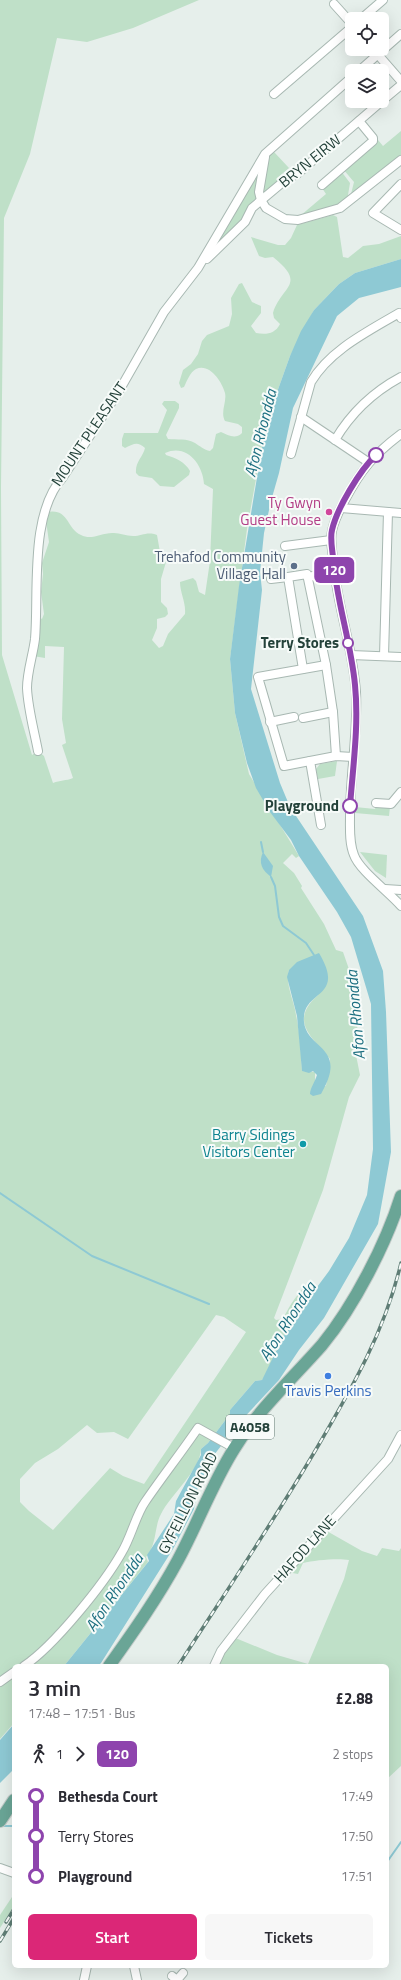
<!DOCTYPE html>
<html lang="en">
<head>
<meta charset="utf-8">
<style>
  :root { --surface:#fff; --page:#f7f7f7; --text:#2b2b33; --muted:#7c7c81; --accent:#db2777 }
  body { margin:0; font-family:"Titillium Web",sans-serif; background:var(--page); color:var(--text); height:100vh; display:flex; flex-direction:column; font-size:15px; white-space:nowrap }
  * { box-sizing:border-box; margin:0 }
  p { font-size:13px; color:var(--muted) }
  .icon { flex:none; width:22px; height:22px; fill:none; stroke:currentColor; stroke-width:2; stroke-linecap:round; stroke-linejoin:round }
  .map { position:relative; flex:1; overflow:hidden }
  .drawer { position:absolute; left:12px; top:1664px; width:377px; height:304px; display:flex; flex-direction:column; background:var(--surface); border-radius:6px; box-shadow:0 4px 16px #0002 }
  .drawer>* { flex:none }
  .badge { padding:0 8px; border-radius:6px; font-size:14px; line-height:26px }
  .fabs { position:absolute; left:345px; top:12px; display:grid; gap:8px }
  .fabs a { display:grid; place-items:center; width:44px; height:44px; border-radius:6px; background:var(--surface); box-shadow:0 4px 16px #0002; font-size:20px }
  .map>.badge { position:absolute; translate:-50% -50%; box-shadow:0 0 0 2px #fff }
  .legs { display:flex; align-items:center; gap:6px; height:44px; padding:0 16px; font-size:13px }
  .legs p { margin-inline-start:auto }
  .summary { display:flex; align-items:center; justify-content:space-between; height:68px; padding:0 16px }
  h1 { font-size:22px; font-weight:600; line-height:30px }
  .action { display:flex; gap:8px; margin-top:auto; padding:8px 16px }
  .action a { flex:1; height:46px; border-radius:6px; background:var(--accent); color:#fff; font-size:16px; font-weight:600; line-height:46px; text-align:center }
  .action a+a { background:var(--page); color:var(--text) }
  ul { padding:0 16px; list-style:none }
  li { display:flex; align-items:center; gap:14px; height:40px; font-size:15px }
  li i { display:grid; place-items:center; width:6px; height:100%; margin:0 5px; background:currentColor }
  li i::after { content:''; width:10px; height:10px; margin:-5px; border:3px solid; border-radius:50%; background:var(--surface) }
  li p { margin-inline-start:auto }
  li:first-child i { background:linear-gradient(#0000 50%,currentColor 0) }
  li:last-child i { background:linear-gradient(currentColor 50%,#0000 0) }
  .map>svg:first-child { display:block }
</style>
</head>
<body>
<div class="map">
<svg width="401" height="1980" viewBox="0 0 401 1980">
  <rect width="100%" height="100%" fill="#e6efeb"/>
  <g fill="#bfe0c8" fill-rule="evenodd">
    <path d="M0,0H199L133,28L87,42L57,38L30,154L4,218L1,488L2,655L32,755L38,751L44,756L53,783C60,780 66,781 73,778L62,745L66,743L62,719L64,647L45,646V658L33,656L36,615L42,619L44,614L41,592L43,574L42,563L49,542L46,521L47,512C69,508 66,528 81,535C92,541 102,532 114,533C120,533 126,536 133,536C142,536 147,531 157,535L160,552L166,562L161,579V602L167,608L168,614L165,617L157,619V628L152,640L159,648L163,646L168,634L185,614C186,602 180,593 180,582L193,578L196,581L199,592L205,595L210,561L213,489L204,484C203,465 187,443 165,453L166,455C176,458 185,462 190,471L189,475L174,487L160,486L152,478L139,476L136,473C135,462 143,457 145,448C137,441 134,444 125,448L122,446V439L124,433H158L167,410L162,404L164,401H175L179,404V408L166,435L168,439C177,440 187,438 195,443C200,446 204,450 210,451L213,448L216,434L221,432C228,435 235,440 242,433V427L238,424L225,421C220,412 227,402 225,393C222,382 210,363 196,369C190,372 187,381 184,387L181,388L179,383L183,370L191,364L198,354L202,341L207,335L229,326L232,314L231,298L239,284L242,283L252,302L261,306V313L251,326L256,333C266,335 275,334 280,324L274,318L273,313C281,286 308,285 273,257L265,258L259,256L251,237L278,245H285L291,238L297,225L333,215L337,217L343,257L348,258L363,246L379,244L401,236V259L355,273L339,284L314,310L290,356L266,423L247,529L230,659L235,713L249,774L299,856L296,858L292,854L283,863L294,873L302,886L301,888L324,924L336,950L343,952L350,972L355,996L358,1037L356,1055L360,1075L349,1097L323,1190L274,1318L276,1320L283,1319C290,1304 299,1291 311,1281L314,1285L310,1296L282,1339L265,1376L262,1380L255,1381L230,1410V1414L208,1443L201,1449C200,1471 171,1494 161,1514C154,1527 157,1545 146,1557L148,1562L64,1666H14V1723L0,1739ZM289,970L318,995C289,1021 311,1036 330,1059L326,1086L312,1088L315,1083V1072L302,1071C301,1052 300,1033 296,1015C294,1000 285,985 289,970ZM216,1315L224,1317L246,1332L144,1484L123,1476L110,1468L53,1530L29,1511L20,1502V1479L35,1463L58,1449L87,1425L97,1433L114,1432L128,1439Z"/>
    <path d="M401,131V157L351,194L354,182L343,169L378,140L383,146Z"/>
    <path d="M274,152L289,168L276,179L279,183L265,194L262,191L268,157Z"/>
    <path d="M262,163L256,199C244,222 226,237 207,255Z"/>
    <path d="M341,171L350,183L348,195L351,199L339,206L299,218L286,215V214L296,217L300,216L326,194L322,188Z"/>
    <path d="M337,761L335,776L318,779L316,769L320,764Z"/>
    <path d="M376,806L390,807L389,816L355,813V807L375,809Z"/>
    <path d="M360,852L387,855L386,878L375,871Z"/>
    <path d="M325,1530L362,1551L377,1556L382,1548L399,1551L401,1548V1766L387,1779V1666H216L233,1637L277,1655L308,1664L344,1579L349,1560C338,1558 315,1560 303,1563L298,1574L287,1572Z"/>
    <path d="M14,1894V1906L0,1928V1915Z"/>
  </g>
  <g fill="#8ec9d4">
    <path d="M401,259V287L359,298L337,316L293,408L279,473L271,501L264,533L260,572L262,590L251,689L280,783L290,807L363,916L383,971L386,1012L391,1152L378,1224L324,1318L299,1350L279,1380L238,1424L214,1455L198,1486L194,1509L173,1549L101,1663L98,1666H64L149,1561L147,1555L174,1514L176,1501L201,1455V1449L208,1443L230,1414V1410L255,1381L262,1380L282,1339L300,1310L329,1271L349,1238L367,1195L373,1149L371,1004L351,937L337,912L299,856L291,840L270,812L256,788L247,763L235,713L230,659L239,586L266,423L290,356L301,331L314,310L339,284L355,273Z"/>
    <path d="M263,852L273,866L271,877C262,870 258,863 263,852Z"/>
    <path d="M319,953C347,1000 301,989 304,1022C307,1050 349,1046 321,1094L313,1096L310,1094C310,1088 315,1082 317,1075L313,1071L309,1073L302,1071L297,1016L287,977L289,970L297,962Z"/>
    <path d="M14,1724V1769L0,1783V1740Z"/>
  </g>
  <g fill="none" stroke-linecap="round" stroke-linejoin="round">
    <g stroke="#8ec9d4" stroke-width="2">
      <path d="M261,842L263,852"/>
      <path d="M271,877L275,886L279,917L283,926L306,943L314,955"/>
      <path d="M0,1193L92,1256L209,1304"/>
      <path d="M4,1826H14"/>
      <path d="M387,1862L401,1842"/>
    </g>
    <defs>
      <g id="minor">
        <path d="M334,4L352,24"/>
        <path d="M361,19L383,0"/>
        <path d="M373,49L401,81"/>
        <path d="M359,71L401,34"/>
        <path d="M274,94L352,27"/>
        <path d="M382,101L401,85"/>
        <path d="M265,157L259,192L261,200L266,208L285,219L298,220L340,208L401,160"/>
        <path d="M401,184L373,213L401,230"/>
        <path d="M322,185L373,141V138L359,121"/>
        <path d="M207,259L245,222L252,208L289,177L296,175L382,101"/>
        <path d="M301,417L368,462"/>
        <path d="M401,434C373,455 361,470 345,500C340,509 334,521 332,531C330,540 332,549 333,558C336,603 353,647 356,692C358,733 350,775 350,816C350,828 349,843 354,855C359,870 389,892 401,906"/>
        <path d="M335,440C351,413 373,392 401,377"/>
        <path d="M291,454L311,382C330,350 367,332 399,313L401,318"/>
        <path d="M341,508L401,513"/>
        <path d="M285,546L331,540"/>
        <path d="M308,577L334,572"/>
        <path d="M271,579L288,577"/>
        <path d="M351,655L401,657"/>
        <path d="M384,656L388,512"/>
        <path d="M326,665L258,677L284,766L336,756L353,757"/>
        <path d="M303,669L288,577L307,574L326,665L333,712L336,756"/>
        <path d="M303,718L333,712"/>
        <path d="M270,722L294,717"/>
        <path d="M38,751C34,730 28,709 27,688C27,672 33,655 35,639C39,592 29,514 63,477L119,391L164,312L198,268L265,154L352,77"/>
        <path d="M310,761L321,825"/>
        <path d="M376,803L391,804L401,792"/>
        <path d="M385,889L401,890"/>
        <path d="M24,1666C54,1646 104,1584 122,1552C131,1537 136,1515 145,1502C162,1477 181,1453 198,1428L234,1448"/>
        <path d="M214,1666L221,1651L265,1594L388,1459L401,1435"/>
        <path d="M0,1682L14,1672"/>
        <path d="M0,1868L14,1873"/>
        <path d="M134,1966L137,1980"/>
        <path d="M172,1976L177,1980L183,1973"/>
        <path d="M84,1980L87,1966"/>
      </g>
      <g id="primary">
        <path d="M109,1666C134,1631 158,1597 178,1560C198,1523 212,1484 234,1449C258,1410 292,1379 322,1345C354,1306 386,1244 401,1196"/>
        <path d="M0,1821L14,1800"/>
      </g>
    </defs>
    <use href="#minor" stroke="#a8b8b2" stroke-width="10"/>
    <use href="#primary" stroke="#c2cac8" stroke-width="14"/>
    <use href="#minor" stroke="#fff" stroke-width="8"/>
    <use href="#primary" stroke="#6aa596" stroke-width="12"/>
    <defs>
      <g id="rail">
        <path d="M178,1666C225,1593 274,1521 318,1446C353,1386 385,1331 401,1263"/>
        <path d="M6,1922L14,1909"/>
        <path d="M0,1941L14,1918"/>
      </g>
    </defs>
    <use href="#rail" stroke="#5f7d75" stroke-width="3.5"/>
    <use href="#rail" stroke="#f7fbf9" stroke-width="2" stroke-dasharray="6" stroke-linecap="butt"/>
  </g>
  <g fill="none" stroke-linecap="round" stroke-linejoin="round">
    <defs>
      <path id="line-1" d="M350,806C353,766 359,725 355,685C351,642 336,600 333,557C332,548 330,538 332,530C337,508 360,470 376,455"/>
    </defs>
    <use href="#line-1" stroke="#fff" stroke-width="9"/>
    <use href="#line-1" stroke="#8e44ad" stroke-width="6"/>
  </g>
  <g fill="#fff" stroke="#8e44ad" stroke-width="2">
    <circle cx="376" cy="455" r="7"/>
    <circle cx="348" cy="643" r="5"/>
    <circle cx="350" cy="806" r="7"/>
  </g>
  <circle fill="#d1479c" stroke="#f7fbf9" stroke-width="1.5" cx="329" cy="512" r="4"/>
  <circle fill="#5c6f8a" stroke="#f7fbf9" stroke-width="1.5" cx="294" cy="566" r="4"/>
  <circle fill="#0f9aa8" stroke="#f7fbf9" stroke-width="1.5" cx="303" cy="1144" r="4"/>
  <circle fill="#3f7fe0" stroke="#f7fbf9" stroke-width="1.5" cx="328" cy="1376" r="4"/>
  <g text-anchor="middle" stroke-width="4" stroke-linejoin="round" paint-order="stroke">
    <rect fill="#f7fbf9" stroke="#637a73" stroke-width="1" x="226" y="1415" width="48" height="24" rx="3"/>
    <g font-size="14" font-weight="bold" fill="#24423a">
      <text x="250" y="1432">A4058</text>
    </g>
    <g font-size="15" fill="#24423a" stroke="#f7fbf9">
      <text transform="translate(310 161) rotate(-39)" y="5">BRYN EIRW</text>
      <text transform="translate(89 434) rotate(-56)" y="5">MOUNT PLEASANT</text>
      <text transform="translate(188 1503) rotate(-63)" y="5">GYFEILLON ROAD</text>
      <text transform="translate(305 1549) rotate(-48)" y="5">HAFOD LANE</text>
    </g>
    <g font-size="15" fill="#b23c85" stroke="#f7fbf9" text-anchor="end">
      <text x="321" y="508">Ty Gwyn<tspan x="321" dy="17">Guest House</tspan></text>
    </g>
    <g font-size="15" fill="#4e5e75" stroke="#f7fbf9" text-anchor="end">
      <text x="286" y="562">Trehafod Community<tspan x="286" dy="17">Village Hall</tspan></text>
    </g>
    <g font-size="15" font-weight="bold" fill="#24423a" stroke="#f7fbf9" text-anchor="end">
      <text x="339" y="648">Terry Stores</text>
      <text x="339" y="811">Playground</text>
    </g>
    <g font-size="15" fill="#0d838f" stroke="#f7fbf9" text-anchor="end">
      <text x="295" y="1140">Barry Sidings<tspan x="295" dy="17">Visitors Center</tspan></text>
    </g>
    <g font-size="15" fill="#366cbe" stroke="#f7fbf9">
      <text x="328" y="1396">Travis Perkins</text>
    </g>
    <g font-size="16" font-style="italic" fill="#1c6f80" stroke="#f7fbf9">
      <text transform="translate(260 433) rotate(-76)" y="6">Afon Rhondda</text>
      <text transform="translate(355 1015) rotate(-95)" y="6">Afon Rhondda</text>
      <text transform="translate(287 1321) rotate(-57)" y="6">Afon Rhondda</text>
      <text transform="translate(114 1592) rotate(-56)" y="6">Afon Rhondda</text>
    </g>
  </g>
</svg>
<div class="fabs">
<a><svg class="icon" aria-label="locate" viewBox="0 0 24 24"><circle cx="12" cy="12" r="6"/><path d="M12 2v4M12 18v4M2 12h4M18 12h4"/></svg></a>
<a><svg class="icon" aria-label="layers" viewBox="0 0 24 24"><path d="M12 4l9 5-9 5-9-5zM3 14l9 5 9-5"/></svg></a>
</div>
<b class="badge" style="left:334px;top:570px;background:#8e44ad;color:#fff">120</b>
<section class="drawer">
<div class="summary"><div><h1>3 min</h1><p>17:48 – 17:51 · Bus</p></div><b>£2.88</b></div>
<div class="legs"><svg class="icon" aria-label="walk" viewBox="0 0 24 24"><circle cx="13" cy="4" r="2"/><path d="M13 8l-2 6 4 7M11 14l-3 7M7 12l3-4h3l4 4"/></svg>1<svg class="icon" aria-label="forward" viewBox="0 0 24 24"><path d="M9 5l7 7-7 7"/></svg><b class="badge" style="background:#8e44ad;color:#fff">120</b><p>2 stops</p></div>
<ul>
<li><i style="color:#8e44ad"></i><b>Bethesda Court</b><p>17:49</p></li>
<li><i style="color:#8e44ad"></i><span>Terry Stores</span><p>17:50</p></li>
<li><i style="color:#8e44ad"></i><b>Playground</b><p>17:51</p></li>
</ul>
<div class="action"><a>Start</a><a>Tickets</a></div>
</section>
</div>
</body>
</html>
